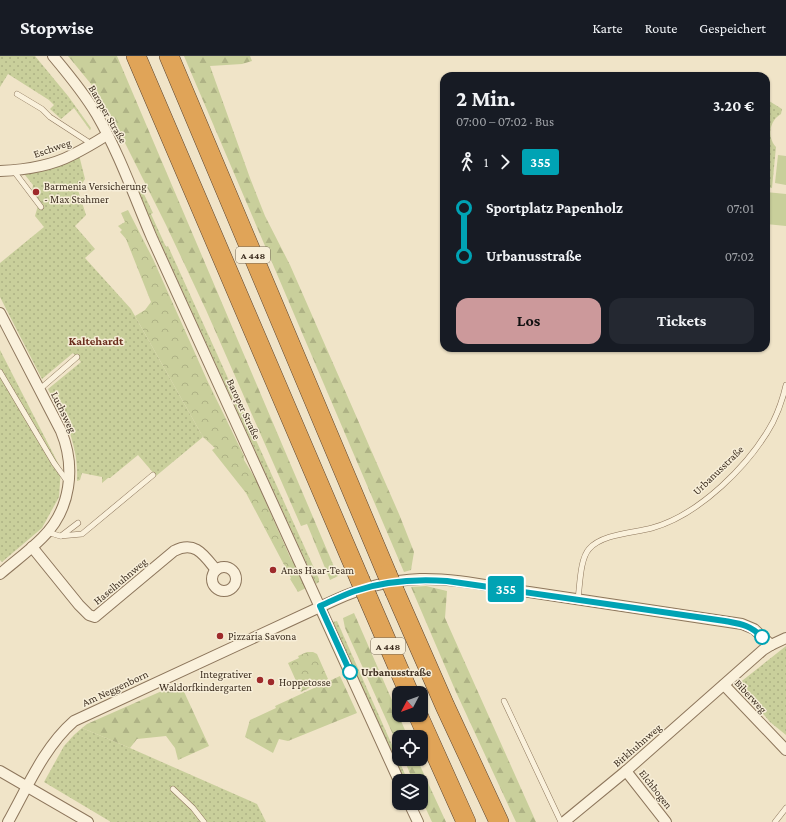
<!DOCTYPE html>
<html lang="de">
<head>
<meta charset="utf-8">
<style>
  :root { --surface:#171b24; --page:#242831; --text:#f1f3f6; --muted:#9ea1a6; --line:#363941; --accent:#cc999b }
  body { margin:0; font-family:"Crimson Pro",serif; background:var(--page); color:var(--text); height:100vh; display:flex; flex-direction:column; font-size:15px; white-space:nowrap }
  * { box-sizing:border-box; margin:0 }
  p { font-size:13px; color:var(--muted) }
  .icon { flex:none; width:22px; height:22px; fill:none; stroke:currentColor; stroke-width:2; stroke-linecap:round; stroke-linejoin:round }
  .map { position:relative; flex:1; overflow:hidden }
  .panel { position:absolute; left:440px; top:16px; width:330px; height:280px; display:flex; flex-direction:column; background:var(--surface); border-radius:12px; box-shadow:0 1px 3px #0004 }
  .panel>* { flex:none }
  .badge { padding:0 8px; border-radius:3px; font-size:14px; line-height:26px }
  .needle { width:26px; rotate:229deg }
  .controls { position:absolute; left:392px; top:630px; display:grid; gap:8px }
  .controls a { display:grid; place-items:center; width:36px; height:36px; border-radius:8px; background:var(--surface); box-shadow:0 1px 3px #0004; font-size:20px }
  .map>.badge { position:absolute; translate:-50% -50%; box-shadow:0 0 0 2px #fff }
  .legs { display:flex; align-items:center; gap:6px; height:44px; padding:0 16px; font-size:13px }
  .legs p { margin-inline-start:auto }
  .head { display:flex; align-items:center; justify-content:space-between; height:68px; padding:0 16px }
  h1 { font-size:22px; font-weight:700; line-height:30px }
  .action { display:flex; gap:8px; margin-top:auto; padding:8px 16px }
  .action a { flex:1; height:46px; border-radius:12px; background:var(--accent); color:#111; font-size:16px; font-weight:700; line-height:46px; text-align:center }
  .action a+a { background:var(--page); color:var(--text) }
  ul { padding:0 16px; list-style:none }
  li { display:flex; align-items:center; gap:14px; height:48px; font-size:15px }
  li i { display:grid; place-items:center; width:6px; height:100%; margin:0 5px; background:currentColor }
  li i::after { content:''; width:10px; height:10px; margin:-5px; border:3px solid; border-radius:50%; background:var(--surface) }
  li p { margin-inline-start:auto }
  li:first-child i { background:linear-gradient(#0000 50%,currentColor 0) }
  li:last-child i { background:linear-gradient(currentColor 50%,#0000 0) }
  header { display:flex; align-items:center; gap:24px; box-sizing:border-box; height:56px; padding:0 20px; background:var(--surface); border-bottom:1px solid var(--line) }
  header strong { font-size:19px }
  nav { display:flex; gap:22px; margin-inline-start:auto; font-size:14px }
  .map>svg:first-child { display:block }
</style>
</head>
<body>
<header>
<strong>Stopwise</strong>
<nav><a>Karte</a><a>Route</a><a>Gespeichert</a></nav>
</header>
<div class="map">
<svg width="786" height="766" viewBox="0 0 786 766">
  <defs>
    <pattern id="grass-dots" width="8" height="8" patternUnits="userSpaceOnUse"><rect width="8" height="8" fill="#c9cf9b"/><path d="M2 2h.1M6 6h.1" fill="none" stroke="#aeb285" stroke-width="1.8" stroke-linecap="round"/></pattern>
    <pattern id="forest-firs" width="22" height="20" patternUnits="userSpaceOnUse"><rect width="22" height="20" fill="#c9cf9b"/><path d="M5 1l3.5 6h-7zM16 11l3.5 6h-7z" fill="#aeb285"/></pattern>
    <pattern id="park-crowns" width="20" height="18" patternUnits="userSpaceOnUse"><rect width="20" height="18" fill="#c9cf9b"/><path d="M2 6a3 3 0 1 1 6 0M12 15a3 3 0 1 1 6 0" fill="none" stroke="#aeb285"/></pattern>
  </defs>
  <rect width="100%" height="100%" fill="#f0e4c8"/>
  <g fill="url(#grass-dots)">
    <path d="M0,0H35L68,40L91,72L90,74L74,52L61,63L50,53L54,49L49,44L8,18L0,31Z"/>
    <path d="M766,43L782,53L781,58C769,65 767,81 776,91L772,132L766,131Z"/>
    <path d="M79,99L85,123L78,134L86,159L75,170L95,193L85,202L131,253L203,381L156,420L138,399L110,422H108L102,427V421L82,417L80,424L77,425C78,403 74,389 67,368L68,367L63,357L61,358L48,333L81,306L73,297L42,323L0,241V207L44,171L35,160L39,146L32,135L33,129L25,119V115Z"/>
    <path d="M140,130L153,157L151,158L166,191L168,190L319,523V526L316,528L148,159L137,131Z"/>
    <path d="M0,294L61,413L59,441L42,472L2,506L0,504Z"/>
    <path d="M337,565L408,725H405L333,566Z"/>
    <path d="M786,590V679L770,666L738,628Z"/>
    <path d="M82,672L130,692L257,748L266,766H111L44,726L64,690L74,679Z"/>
  </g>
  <g fill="url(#forest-firs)">
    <path d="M68,0H117L338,520L330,524L307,468L301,470L206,254L166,169L113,63L91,28Z"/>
    <path d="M184,0H250L252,5L242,8L210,10L250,122L265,160L290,209L399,458L414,496L411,514L404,516Z"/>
    <path d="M426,530L447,535L445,562L536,766H516L456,636L411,531Z"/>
    <path d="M354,557L408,681H399V692L345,572L343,562Z"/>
    <path d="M340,620L357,657L288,685L279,683L273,697L245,681L250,664L276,652L275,650Z"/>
    <path d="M180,627L209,690L178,704L175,692L166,680L137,683L130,692L82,672L87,668Z"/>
    <path d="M404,703H417L446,766H432L421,742V725H413Z"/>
  </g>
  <g fill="url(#park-crowns)">
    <path d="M128,154L153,203L207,324L244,400V404L255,422L290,501L292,505H294L306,532L298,536L290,523L291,522L246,437L212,394L215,392L203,381L135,260L145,254L151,246L126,183L120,176L122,174L118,170L125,166L121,157Z"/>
    <path d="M307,596H313L317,598L328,623L301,636L288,607L299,602L298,600Z"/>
  </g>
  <g fill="#c9cf9b">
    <path d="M778,99L786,100V129L775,127Z"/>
    <path d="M766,136L786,138V170L766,168Z"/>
  </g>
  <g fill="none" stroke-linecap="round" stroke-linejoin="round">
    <defs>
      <g id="lane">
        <path d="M17,38L42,53L50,61L87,85L90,89"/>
        <path d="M13,114L41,151"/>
        <path d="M0,316L54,407L67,425"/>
        <path d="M40,333L77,301"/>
        <path d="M47,476L60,480L82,478L153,419"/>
        <path d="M61,480L78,467"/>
        <path d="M578,543C580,529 580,503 589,493C602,478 633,477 652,472C699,459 750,409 773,366C779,354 783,342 786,329"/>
        <path d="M504,645L561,766"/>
        <path d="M173,733L193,752L204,766"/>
        <path d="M775,766L786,752"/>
      </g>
      <g id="street">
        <path d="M53,0C69,19 84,37 97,59C119,97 134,140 152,182L399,725"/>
        <path d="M0,115C24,114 51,110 72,99C84,93 96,86 107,79"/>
        <path d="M0,257L61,375C76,411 71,454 42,482C29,495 14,506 0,518"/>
        <path d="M32,491L79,549L89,559L95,561L174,495C195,484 204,499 216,514"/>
        <circle cx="224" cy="523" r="12"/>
        <path d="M724,629L786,694"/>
        <path d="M0,715L88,766"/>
        <path d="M626,715L666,766"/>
        <path d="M409,747L418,766"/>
        <path d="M8,766C27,732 44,691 74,665L335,544C361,532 391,524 420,523C454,522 494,531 529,536C600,546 671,557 742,568L754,573L771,589"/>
        <path d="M564,766L626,715L763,594L771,589L786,582"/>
      </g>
      <g id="highway">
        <path d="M136,0L360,524"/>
        <path d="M169,0L387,518"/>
        <path d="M395,536L445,650L499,766"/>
        <path d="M368,542L409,637"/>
        <path d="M418,659L466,766"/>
      </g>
    </defs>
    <use href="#lane" stroke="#8d765c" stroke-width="6"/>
    <use href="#street" stroke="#8d765c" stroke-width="12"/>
    <use href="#highway" stroke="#5b4430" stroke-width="20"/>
    <use href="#lane" stroke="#faf1dc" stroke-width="5"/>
    <use href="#street" stroke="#faf1dc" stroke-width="10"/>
    <use href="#highway" stroke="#e0a458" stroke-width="19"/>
    <defs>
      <g id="highway-bridge">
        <path d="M387,518L395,536"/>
        <path d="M360,524L368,542"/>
      </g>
    </defs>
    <use href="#highway-bridge" stroke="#5b4430" stroke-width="20" stroke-linecap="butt"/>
    <use href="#highway-bridge" stroke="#e0a458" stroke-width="19"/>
  </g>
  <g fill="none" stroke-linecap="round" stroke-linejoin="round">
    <defs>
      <path id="line-1" d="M350,616L320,550C332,545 343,539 355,535C384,525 417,523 447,525L725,565C741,568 750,569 762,581"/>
    </defs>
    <use href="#line-1" stroke="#fff" stroke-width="9"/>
    <use href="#line-1" stroke="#00a3b4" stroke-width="6"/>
  </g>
  <g fill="#9e2a2b" stroke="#f7eed8" stroke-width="1.5">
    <circle cx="36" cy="136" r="4"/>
    <circle cx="273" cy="514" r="4"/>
    <circle cx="220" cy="580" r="4"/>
    <circle cx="260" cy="624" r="4"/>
    <circle cx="271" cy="626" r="4"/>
  </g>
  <g fill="#fff" stroke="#00a3b4" stroke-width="2">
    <circle cx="762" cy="581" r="7"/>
    <circle cx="350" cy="616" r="7"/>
  </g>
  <g text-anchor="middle" stroke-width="3" stroke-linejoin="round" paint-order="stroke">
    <g fill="#f7eed8" stroke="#756857" stroke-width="1">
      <rect x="236" y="191" width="34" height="16" rx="3"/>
      <rect x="371" y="582" width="34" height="16" rx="3"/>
    </g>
    <g font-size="10" font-weight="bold" fill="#3d2e20">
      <text x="253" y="203">A 448</text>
      <text x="388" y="594">A 448</text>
    </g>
    <g font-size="11" fill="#3d2e20" stroke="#f7eed8">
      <text transform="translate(108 58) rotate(60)" y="4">Baroper Straße</text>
      <text transform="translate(52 92) rotate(-19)" y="4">Eschweg</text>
      <text transform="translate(244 353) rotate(65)" y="4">Baroper Straße</text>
      <text transform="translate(64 356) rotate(64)" y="4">Luchsweg</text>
      <text transform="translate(718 414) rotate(-44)" y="4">Urbanusstraße</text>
      <text transform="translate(120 525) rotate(-40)" y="4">Haselhuhnweg</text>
      <text transform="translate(115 632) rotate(-25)" y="4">Am Neggenborn</text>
      <text transform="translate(751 640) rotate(47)" y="4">Biberweg</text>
      <text transform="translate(637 689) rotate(-41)" y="4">Birkhuhnweg</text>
      <text transform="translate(656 733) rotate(52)" y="4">Elchbogen</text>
    </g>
    <g font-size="11" fill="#3d2e20" stroke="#f7eed8" text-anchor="start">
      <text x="44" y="134">Barmenia Versicherung<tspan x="44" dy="13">- Max Stahmer</tspan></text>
      <text x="281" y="518">Anas Haar-Team</text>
      <text x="228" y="584">Pizzaria Savona</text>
      <text x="252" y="622" text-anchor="end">Integrativer<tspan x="252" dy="13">Waldorfkindergarten</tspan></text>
      <text x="279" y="630">Hoppetosse</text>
    </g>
    <g font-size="11" font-weight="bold" fill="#3d2e20" stroke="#f7eed8" text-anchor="start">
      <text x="361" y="620">Urbanusstraße</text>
    </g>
    <g font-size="12" font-weight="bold" fill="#6b2e1e" stroke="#f7eed8">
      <text x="96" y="289">Kaltehardt</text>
    </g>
  </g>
</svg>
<div class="controls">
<a><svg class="needle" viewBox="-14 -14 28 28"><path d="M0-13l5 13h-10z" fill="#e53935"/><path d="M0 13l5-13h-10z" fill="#9ea1a6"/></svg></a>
<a><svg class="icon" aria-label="locate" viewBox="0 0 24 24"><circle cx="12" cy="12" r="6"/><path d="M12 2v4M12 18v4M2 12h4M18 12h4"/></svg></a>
<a><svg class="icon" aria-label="layers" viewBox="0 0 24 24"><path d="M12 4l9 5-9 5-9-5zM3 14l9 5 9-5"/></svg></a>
</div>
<b class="badge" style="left:506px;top:533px;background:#00a3b4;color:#fff">355</b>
<section class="panel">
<div class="head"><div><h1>2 Min.</h1><p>07:00 – 07:02 · Bus</p></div><b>3.20 €</b></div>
<div class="legs"><svg class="icon" aria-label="walk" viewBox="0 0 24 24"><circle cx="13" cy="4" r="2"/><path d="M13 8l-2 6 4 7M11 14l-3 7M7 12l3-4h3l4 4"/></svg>1<svg class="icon" aria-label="forward" viewBox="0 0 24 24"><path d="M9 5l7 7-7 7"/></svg><b class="badge" style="background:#00a3b4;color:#fff">355</b></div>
<ul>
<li><i style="color:#00a3b4"></i><b>Sportplatz Papenholz</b><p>07:01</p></li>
<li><i style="color:#00a3b4"></i><b>Urbanusstraße</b><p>07:02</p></li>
</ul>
<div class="action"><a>Los</a><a>Tickets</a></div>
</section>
</div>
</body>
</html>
